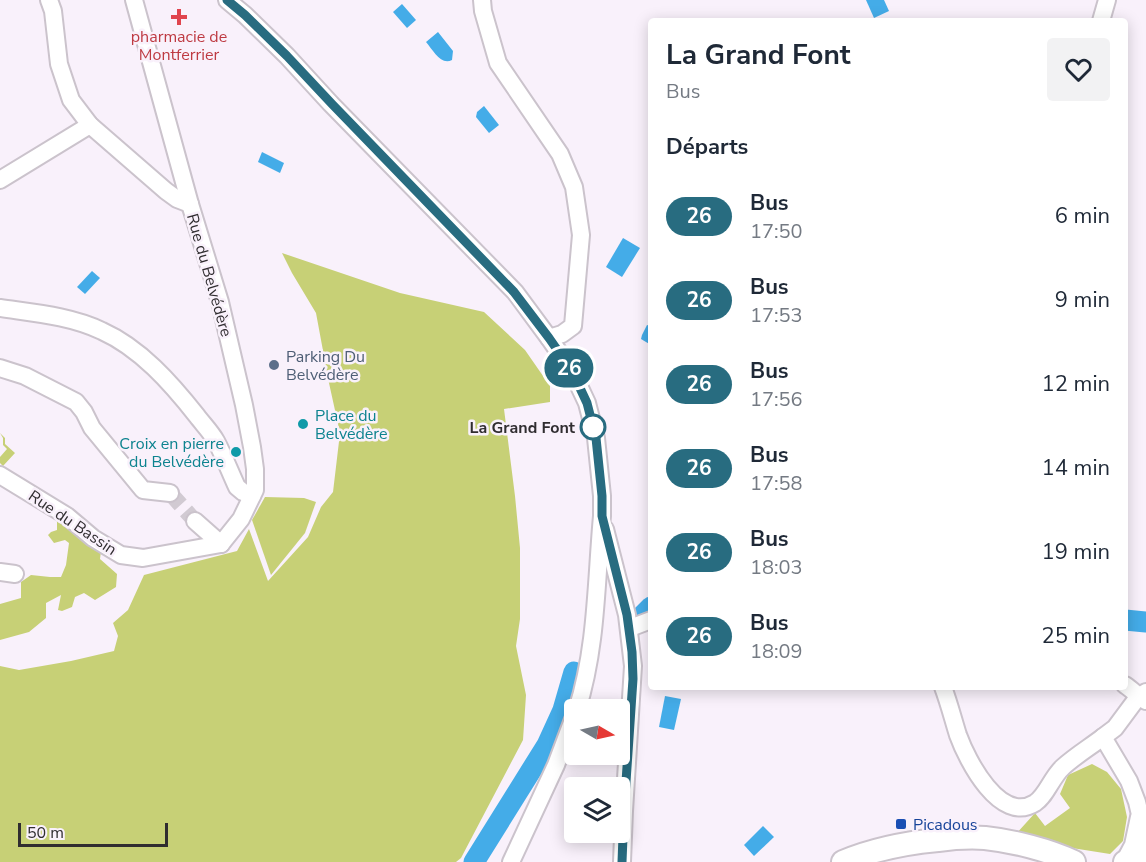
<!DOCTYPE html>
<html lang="fr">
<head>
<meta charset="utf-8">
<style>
  :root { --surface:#fff; --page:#f2f2f3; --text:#1f2937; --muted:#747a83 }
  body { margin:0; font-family:"Nunito Sans",sans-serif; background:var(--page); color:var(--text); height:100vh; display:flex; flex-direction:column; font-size:22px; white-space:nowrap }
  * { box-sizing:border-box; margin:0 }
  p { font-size:20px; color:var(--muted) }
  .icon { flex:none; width:33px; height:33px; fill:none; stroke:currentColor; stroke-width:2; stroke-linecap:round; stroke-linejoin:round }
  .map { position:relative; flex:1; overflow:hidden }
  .details { position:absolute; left:648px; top:18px; width:480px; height:672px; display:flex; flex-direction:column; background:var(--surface); border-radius:6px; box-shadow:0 3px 15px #0003 }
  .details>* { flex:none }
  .badge { padding:0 12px; border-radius:20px; font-size:21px; line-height:39px }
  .needle { width:39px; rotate:99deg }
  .buttons { position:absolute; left:564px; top:699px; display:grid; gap:12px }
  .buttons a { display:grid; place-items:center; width:66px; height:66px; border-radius:6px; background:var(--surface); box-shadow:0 3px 15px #0003; font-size:30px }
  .scale { position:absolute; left:18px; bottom:15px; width:150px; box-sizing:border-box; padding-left:6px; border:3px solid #302d30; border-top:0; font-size:16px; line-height:21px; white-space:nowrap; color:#302d30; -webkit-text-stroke:4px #f9f1fb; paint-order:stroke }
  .map>.badge { position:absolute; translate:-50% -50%; box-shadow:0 0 0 3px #fff }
  h2 { padding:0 18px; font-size:22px; line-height:54px }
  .round { display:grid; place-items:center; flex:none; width:63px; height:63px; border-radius:6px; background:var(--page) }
  .headline { display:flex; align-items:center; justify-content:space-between; height:102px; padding:0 18px }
  h1 { font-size:28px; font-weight:700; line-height:45px }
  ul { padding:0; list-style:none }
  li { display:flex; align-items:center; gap:18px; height:84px; padding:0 18px }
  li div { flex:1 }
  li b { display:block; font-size:22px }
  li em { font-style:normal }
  li .badge { min-width:66px; font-weight:700; text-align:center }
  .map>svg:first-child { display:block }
</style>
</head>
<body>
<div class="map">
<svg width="1146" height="862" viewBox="0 0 1146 862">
  <rect width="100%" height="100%" fill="#f9f1fb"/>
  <g fill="#c7d076">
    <path d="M282,253L400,293L484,312L525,350L550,386V402L504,409L515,496L520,548V619L516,646L526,695L523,740L461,858L456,862H0V666L19,670L71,661L114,651L118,636L113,623L128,610L144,575L237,551L249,529L268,581L308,537L321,507L333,492L340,433L329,383L316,313L292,273Z"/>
    <path d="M0,433L5,438V444L15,453L3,466L0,463V457L7,449L3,445V438Z"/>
    <path d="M265,497L304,498L316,502L305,533L271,575L252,520Z"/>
    <path d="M57,517L101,551L100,559L117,574L116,587L95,600L84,593L75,597L72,607L62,611L58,610L61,595L46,603V618L29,632L0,640V604L21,598V582L31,575L50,577H61L66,565L69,543L65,540L54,543L48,535L51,532L57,530Z"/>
    <path d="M1092,764L1107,772L1121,789L1127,817L1123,841L1110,854L1072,848L1016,834L1035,813L1045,826L1070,808L1060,794L1068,775Z"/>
  </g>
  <g fill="#44ace8">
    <path d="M866,0H884L889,11L874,18Z"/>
    <path d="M402,4L416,20L407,28L393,12Z"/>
    <path d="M438,32L453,51L452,60C441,66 433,50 426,42Z"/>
    <path d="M484,106L499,125L489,133L476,117L477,112Z"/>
    <path d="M262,152L284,163L280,173L258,162Z"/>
    <path d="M623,238L640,248L622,277L606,267Z"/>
    <path d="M92,271L100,278L85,294L77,287Z"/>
    <path d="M647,325L651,326V345L641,339L642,335Z"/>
    <path d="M665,696L681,699L674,730L659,727Z"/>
    <path d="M763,826L774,837L754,856L744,845Z"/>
  </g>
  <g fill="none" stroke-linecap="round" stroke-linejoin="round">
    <g stroke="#44ace8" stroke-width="21">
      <path d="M643,615L651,607"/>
      <path d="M1125,620L1146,622"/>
      <path d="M474,862L547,745L563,710L574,672"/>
    </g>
    <path stroke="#d1cad2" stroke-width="16" stroke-dasharray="16 8" stroke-linecap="butt" d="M170,493L195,521"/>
    <defs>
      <g id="street">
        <path d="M49,0L53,11L59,64L71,100L90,125L166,191L177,199L190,204"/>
        <path d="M134,0L190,204L220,302L244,405L252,447L255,469V490L241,519L221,544"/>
        <path d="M227,0L245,15L287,56L331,104L515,292L549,338L572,371L587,403L596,438L602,496V516C596,581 597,647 577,710"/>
        <path d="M482,0L483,11L498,63L560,154L574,187L581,235L573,326L562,334L549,338"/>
        <path d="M1101,21L1107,0"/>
        <path d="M0,180L90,125"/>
        <path d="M0,308C34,313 71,316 102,331C140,348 171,383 197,416C203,424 211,432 216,441C224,456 230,472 237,487L243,492L252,496"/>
        <path d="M0,368L25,376L76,402L84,412L92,428L143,490L170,493"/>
        <path d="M0,475L67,516L93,538L121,555L143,558L221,544"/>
        <path d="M195,521L221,544"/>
        <path d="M605,529L627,615L633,666L624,811L622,862"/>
        <path d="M0,572L15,574"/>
        <path d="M630,628L651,620"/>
        <path d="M1125,685C1133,690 1138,697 1146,701"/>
        <path d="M943,687C949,703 953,719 958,735C967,760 1000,825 1035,803C1047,795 1051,778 1063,767C1075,756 1090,747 1103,737"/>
        <path d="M1146,692L1138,697L1115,728L1103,737L1129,781L1137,802L1146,840"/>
        <path d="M511,862L556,765L574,717"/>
        <path d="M1124,862L1133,845L1139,817"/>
      </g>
      <g id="secondary">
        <path d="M843,862C874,849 905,843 938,840C953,838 969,837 985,838C1013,841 1049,850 1074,862"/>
        <path d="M1125,862L1132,858L1146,856"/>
      </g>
    </defs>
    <use href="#street" stroke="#cbc3cc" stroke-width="20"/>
    <use href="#secondary" stroke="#cbc3cc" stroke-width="26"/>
    <use href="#street" stroke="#fff" stroke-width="16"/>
    <use href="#secondary" stroke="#fff" stroke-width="22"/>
  </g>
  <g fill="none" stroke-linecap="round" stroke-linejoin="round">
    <defs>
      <path id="line" d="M227,0L245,15L287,56L332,104L514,292L549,338L572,371L587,403L596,438L602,496V516L627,615L632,652L633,679L624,811L622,862"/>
    </defs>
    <use href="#line" stroke="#fff" stroke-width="14"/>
    <use href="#line" stroke="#286c80" stroke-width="9"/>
  </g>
  <path fill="#e0444e" stroke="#f9f1fb" stroke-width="2" d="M176 8h6v6h6v6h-6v6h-6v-6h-6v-6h6z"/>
  <circle fill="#5c6f8a" stroke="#f9f1fb" stroke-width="2" cx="274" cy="365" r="6"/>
  <g fill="#0f9aa8" stroke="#f9f1fb" stroke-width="2">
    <circle cx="303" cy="424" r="6"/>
    <circle cx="236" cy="452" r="6"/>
  </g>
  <circle fill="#fff" stroke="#286c80" stroke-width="3" cx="593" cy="427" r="12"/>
  <rect fill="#1a4fb4" stroke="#f9f1fb" stroke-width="2" x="895" y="818" width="12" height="12" rx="3"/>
  <g text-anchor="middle" stroke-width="5" stroke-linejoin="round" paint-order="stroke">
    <g font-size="16" fill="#be3a42" stroke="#f9f1fb">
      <text x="179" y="42">pharmacie de<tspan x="179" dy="18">Montferrier</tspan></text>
    </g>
    <g font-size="16" fill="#302d30" stroke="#f9f1fb">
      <text transform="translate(210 275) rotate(74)" y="6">Rue du Belvédère</text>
      <text transform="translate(73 522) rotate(34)" y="6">Rue du Bassin</text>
    </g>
    <g font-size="16" fill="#4e5e75" stroke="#f9f1fb" text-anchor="start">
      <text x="286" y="362">Parking Du<tspan x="286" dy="18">Belvédère</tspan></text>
    </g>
    <g font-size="16" fill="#0d838f" stroke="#f9f1fb" text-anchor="start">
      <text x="315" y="421">Place du<tspan x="315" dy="18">Belvédère</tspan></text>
      <text x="224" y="449" text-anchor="end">Croix en pierre<tspan x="224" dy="18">du Belvédère</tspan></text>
    </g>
    <g font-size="16" font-weight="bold" fill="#302d30" stroke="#f9f1fb" text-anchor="end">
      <text x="575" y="433">La Grand Font</text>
    </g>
    <g font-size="16" fill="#164399" stroke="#f9f1fb" text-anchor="start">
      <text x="913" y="830">Picadous</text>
    </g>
  </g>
</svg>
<div class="buttons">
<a><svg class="needle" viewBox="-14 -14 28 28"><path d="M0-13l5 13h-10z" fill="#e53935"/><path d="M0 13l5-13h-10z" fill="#747a83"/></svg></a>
<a><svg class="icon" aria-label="layers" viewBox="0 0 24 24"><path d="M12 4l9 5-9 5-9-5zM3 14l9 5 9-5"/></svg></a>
</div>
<div class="scale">50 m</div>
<b class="badge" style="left:569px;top:368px;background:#286c80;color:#fff">26</b>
<section class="details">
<div class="headline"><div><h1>La Grand Font</h1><p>Bus</p></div><a class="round"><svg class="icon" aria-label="heart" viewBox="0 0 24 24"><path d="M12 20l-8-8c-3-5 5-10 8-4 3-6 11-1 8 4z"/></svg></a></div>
<h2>Départs</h2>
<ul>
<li><span class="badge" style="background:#286c80;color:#fff">26</span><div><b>Bus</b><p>17:50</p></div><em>6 min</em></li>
<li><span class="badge" style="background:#286c80;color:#fff">26</span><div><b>Bus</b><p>17:53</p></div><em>9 min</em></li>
<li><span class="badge" style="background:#286c80;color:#fff">26</span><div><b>Bus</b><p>17:56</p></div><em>12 min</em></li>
<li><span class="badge" style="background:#286c80;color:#fff">26</span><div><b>Bus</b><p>17:58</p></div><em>14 min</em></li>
<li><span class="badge" style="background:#286c80;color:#fff">26</span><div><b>Bus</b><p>18:03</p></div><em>19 min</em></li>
<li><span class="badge" style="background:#286c80;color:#fff">26</span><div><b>Bus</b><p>18:09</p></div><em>25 min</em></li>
</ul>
</section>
</div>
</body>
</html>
